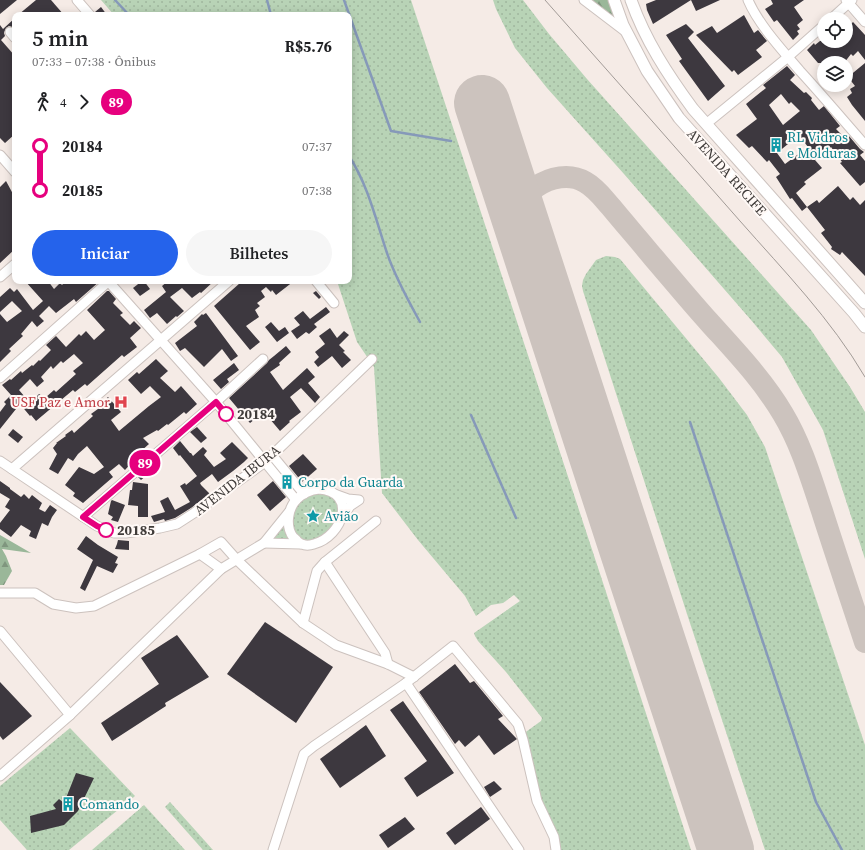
<!DOCTYPE html>
<html lang="pt">
<head>
<meta charset="utf-8">
<style>
  :root { --surface:#fff; --page:#f6f6f6; --text:#202124; --muted:#757577; --accent:#2563eb }
  body { margin:0; font-family:"Source Serif 4",serif; background:var(--page); color:var(--text); height:100vh; display:flex; flex-direction:column; font-size:15px; white-space:nowrap }
  * { box-sizing:border-box; margin:0 }
  p { font-size:13px; color:var(--muted) }
  .icon { flex:none; width:22px; height:22px; fill:none; stroke:currentColor; stroke-width:2; stroke-linecap:round; stroke-linejoin:round }
  .map { position:relative; flex:1; overflow:hidden }
  .sheet { position:absolute; left:12px; top:12px; width:340px; height:272px; display:flex; flex-direction:column; background:var(--surface); border-radius:8px; box-shadow:0 2px 10px #0003 }
  .sheet>* { flex:none }
  .badge { padding:0 8px; border-radius:13px; font-size:14px; line-height:26px }
  .fabs { position:absolute; left:817px; top:12px; display:grid; gap:8px }
  .fabs a { display:grid; place-items:center; width:36px; height:36px; border-radius:50%; background:var(--surface); box-shadow:0 2px 10px #0003; font-size:20px }
  .map>.badge { position:absolute; translate:-50% -50%; box-shadow:0 0 0 2px #fff }
  .legs { display:flex; align-items:center; gap:6px; height:44px; padding:0 20px; font-size:13px }
  .legs p { margin-inline-start:auto }
  .summary { display:flex; align-items:center; justify-content:space-between; height:68px; padding:0 20px }
  h1 { font-size:22px; font-weight:600; line-height:30px }
  .primary-button { display:flex; gap:8px; margin-top:auto; padding:8px 20px }
  .primary-button a { flex:1; height:46px; border-radius:24px; background:var(--accent); color:#fff; font-size:16px; font-weight:600; line-height:46px; text-align:center }
  .primary-button a+a { background:var(--page); color:var(--text) }
  ul { padding:0 20px; list-style:none }
  li { display:flex; align-items:center; gap:14px; height:44px; font-size:15px }
  li i { display:grid; place-items:center; width:6px; height:100%; margin:0 5px; background:currentColor }
  li i::after { content:''; width:10px; height:10px; margin:-5px; border:3px solid; border-radius:50%; background:var(--surface) }
  li p { margin-inline-start:auto }
  li:first-child i { background:linear-gradient(#0000 50%,currentColor 0) }
  li:last-child i { background:linear-gradient(currentColor 50%,#0000 0) }
  .map>svg:first-child { display:block }
</style>
</head>
<body>
<div class="map">
<svg width="865" height="850" viewBox="0 0 865 850">
  <defs>
    <pattern id="grass-dots" width="8" height="8" patternUnits="userSpaceOnUse"><rect width="8" height="8" fill="#b8d3b6"/><path d="M2 2h.1M6 6h.1" fill="none" stroke="#9fb69d" stroke-width="1.8" stroke-linecap="round"/></pattern>
    <pattern id="forest-firs" width="22" height="20" patternUnits="userSpaceOnUse"><rect width="22" height="20" fill="#9ab799"/><path d="M5 1l3.5 6h-7zM16 11l3.5 6h-7z" fill="#7f967e"/></pattern>
  </defs>
  <rect width="100%" height="100%" fill="#f5ebe6"/>
  <g fill="url(#grass-dots)">
    <path d="M101,0H411L691,850H559L543,807L523,734L541,721L542,718L506,672L478,641L475,636L474,633L520,601L514,595L503,603L491,605L476,616L465,596L418,540L382,493L374,367L357,342L337,281H349V15H114Z"/>
    <path d="M493,0H523L549,34L587,79L811,330L850,387L865,412V559L823,430L782,357L751,320L624,174L547,88L515,48L496,9Z"/>
    <path d="M606,256L615,257L620,259L719,378L747,415L765,447L865,745V850H765L688,617L583,291L582,286L583,280L586,274L596,260Z"/>
    <path d="M313,490L359,500L321,542L264,543L290,511Z"/>
    <path d="M70,728L135,796L69,850H27L0,820V786Z"/>
    <path d="M170,802L213,850H203L165,807Z"/>
    <path d="M144,805L185,850H92Z"/>
  </g>
  <g fill="url(#forest-firs)">
    <path d="M587,0H610L621,26Z"/>
    <path d="M0,535L31,553L2,549L6,556L12,571L4,585H0Z"/>
  </g>
  <g fill="none" stroke-linecap="round" stroke-linejoin="round">
    <g stroke="#8699b9" stroke-width="2.5">
      <path d="M115,0L129,15"/>
      <path d="M267,0L271,15"/>
      <path d="M344,0L391,131L451,141"/>
      <path d="M349,156C368,185 376,220 387,253C395,277 408,300 420,322"/>
      <path d="M471,415L516,518"/>
      <path d="M690,422L816,802L842,850"/>
    </g>
    <path stroke="#ccc3be" stroke-width="22" d="M525,235C522,218 521,198 536,187C550,177 570,173 585,182C596,188 603,198 611,207C625,224 639,240 653,257C672,279 690,301 709,322C735,351 763,380 783,414C801,444 811,478 822,511C836,555 851,599 865,642"/>
    <path stroke="#ccc3be" stroke-width="56" d="M482,103L623,536L726,850"/>
  </g>
  <g fill="#3d383f" fill-rule="evenodd">
    <path d="M0,0H17L0,14Z"/>
    <path d="M36,0H51L64,15H18Z"/>
    <path d="M656,0H720L696,11L691,0L653,24L647,10L646,4Z"/>
    <path d="M771,0H804L794,7L803,20L797,25L800,29L797,31L799,34L793,40L777,20L774,22L765,9L773,4Z"/>
    <path d="M101,7L107,15H96L95,12Z"/>
    <path d="M744,15L754,33L758,30L767,41L756,50L762,57L738,75L734,70L732,72L696,35L712,26L717,33Z"/>
    <path d="M15,18V28L9,26L6,28L4,33L5,36L1,40L15,56V134L5,143L0,138V25L3,29Z"/>
    <path d="M853,22L865,35V60L858,51L853,56L851,54L844,63H818L807,50L814,43L815,45L820,41H846V29Z"/>
    <path d="M686,24L694,32L688,38L725,86L708,101L679,61L682,59L666,35Z"/>
    <path d="M865,63V121L852,105L847,97L852,93L850,89L855,86L848,77Z"/>
    <path d="M787,66L795,75L790,80L804,93L806,92L812,98L811,100L819,110L824,106L840,126L836,129L846,139L849,136L860,149L864,152L860,155L865,161V182L860,186L840,163L842,162L831,147L815,160L822,168L804,182L806,184L796,193L807,207L802,211L792,198L790,199L776,177L780,174L769,160L767,162L752,146L749,148L736,135L757,119L746,104L766,88L763,85ZM781,94L789,104L791,102L800,111L783,125L769,105ZM799,135L808,147L785,164L777,153Z"/>
    <path d="M6,181L13,194L12,195L15,199V249L0,263V187Z"/>
    <path d="M838,186L850,200L853,197L860,205L865,200V276L842,252L840,255L831,249L832,247L821,233L825,230L807,207L817,200L819,203Z"/>
    <path d="M25,281H48L54,289L60,283L62,285L66,281H100L76,302L74,299L56,313L49,306L39,316L44,321L37,327L32,321L21,334L23,336L9,349L11,351L0,362V314L7,322L22,311L12,301L0,312V297L10,288L14,292L17,289L33,310L43,301Z"/>
    <path d="M142,281H144L150,289L140,296L133,288Z"/>
    <path d="M168,281H214L201,293L200,292L192,298L182,288L170,297L184,311L177,317L176,316L167,324L157,313L150,318L144,310L166,292L162,286Z"/>
    <path d="M244,281H294L276,295L272,290L271,292L266,287L261,291L265,297L257,303L260,306L255,310L259,317L246,326L260,342L250,350L214,306L240,283L241,284Z"/>
    <path d="M107,291H109L116,299L113,303L123,313L120,315L130,325L134,321L141,328L130,338L137,347L124,357L122,355L87,386L85,384L75,392L73,390L36,421L31,415L30,416L20,404L0,429V412L6,404L4,402L11,395L2,385L10,379L11,380L21,371L22,373L32,365L33,366L39,360L40,361L51,350L46,345L56,336L66,347L79,334L81,336L86,331L94,340L105,330L87,310ZM74,354L83,363L73,371L76,374L56,392L54,390L45,398L39,394L30,403L19,390L30,379L37,387L44,381L41,377L51,366L53,369L61,361L63,363Z"/>
    <path d="M316,291L321,297L319,299L313,293Z"/>
    <path d="M326,307L330,312L314,324L317,327L309,334L306,332L297,339L291,331L300,325L294,318L303,311L310,319Z"/>
    <path d="M206,313L238,356L231,361L222,349L204,367L185,348L180,351L175,343L197,326L194,322L202,314L203,315Z"/>
    <path d="M271,322L279,331L285,327L289,333L277,342L265,327Z"/>
    <path d="M330,328L337,338L344,331L349,335L339,345L345,351L343,352L351,360L342,368L332,356L318,367L314,362L319,357L315,352L325,344L319,336Z"/>
    <path d="M286,346L291,352L279,363L280,365L270,372L283,390L307,368L315,377L308,383L320,397L315,403L301,388L290,397L301,412L289,421L290,422L280,431L264,412L250,423L229,398L267,363L269,360L274,356Z"/>
    <path d="M156,359L168,371L160,378L175,392L181,386L197,404L186,414L184,412L168,425L167,424L158,431L157,430L143,438L149,444L132,459L134,460L125,470L119,464L109,472L113,477L83,503L73,496L75,493L65,485L79,467L94,474L104,467L87,446L78,454L73,461L68,458L58,474L49,469L57,454L53,448L57,443H56L66,436L65,435L72,430L74,433L93,416L91,414L102,406L100,404L108,397L121,412L111,420L119,431L149,406L161,397L150,386L141,394L128,380L137,372L139,374Z"/>
    <path d="M234,363L239,370L227,379L229,382L221,389L213,380Z"/>
    <path d="M197,427L207,438L201,443L190,432Z"/>
    <path d="M13,429L23,437L18,443L8,435Z"/>
    <path d="M180,441L190,453H191L193,456L203,447L207,451L204,455L214,467L226,459L220,453L232,442L248,458L244,462L233,471L218,482L212,474L200,483L201,485L210,494L191,508L175,518L165,521L164,519L154,522L151,516L165,512L160,501L168,497L175,510L190,502L180,486L185,483L186,485L197,476L180,455L179,456L173,448Z"/>
    <path d="M303,454L317,469L302,482L289,466Z"/>
    <path d="M147,469L148,474L141,480L138,477Z"/>
    <path d="M0,481L10,488V489L21,497L24,494L29,499L32,495L42,503L39,509L45,512L50,505L57,510L52,517L48,526L42,523L36,539L29,536L31,531L21,525L11,537L0,529V523L10,510L5,507L10,499L0,493Z"/>
    <path d="M273,481L286,497L270,511L257,495Z"/>
    <path d="M133,482L148,484V517H138V506L128,505L130,490H132Z"/>
    <path d="M112,500L125,505L118,522L111,520L113,517L108,514L111,501Z"/>
    <path d="M86,536L98,545L118,557L115,563L118,564L113,573L97,566L85,591L80,588L93,560L77,549Z"/>
    <path d="M118,540L129,541V550L115,549L117,544Z"/>
    <path d="M265,622L333,667L296,723L227,674Z"/>
    <path d="M177,635L209,677L165,703L166,706L112,741L101,723L159,684L141,658Z"/>
    <path d="M455,664L470,683L474,681L503,716L498,719L516,738L517,739L494,755L479,735L465,747L459,740L455,744L419,692Z"/>
    <path d="M0,682L32,716L3,740L0,736Z"/>
    <path d="M403,701L454,773L417,797L404,778L427,761L390,710Z"/>
    <path d="M366,725L386,756L340,788L320,759Z"/>
    <path d="M76,773L94,778L78,811L64,825L31,833L30,816L56,809L53,805L59,799L64,803Z"/>
    <path d="M494,781L502,789L490,797L484,787Z"/>
    <path d="M481,807L490,819L455,845L446,833Z"/>
    <path d="M405,817L415,829L388,848L379,835Z"/>
  </g>
  <g fill="none" stroke-linecap="round" stroke-linejoin="round">
    <defs>
      <g id="minor">
        <path d="M77,0L90,15"/>
        <path d="M584,0L626,32"/>
        <path d="M748,0C758,24 783,51 800,71C822,95 843,120 865,145"/>
        <path d="M846,0L865,22"/>
        <path d="M831,19L852,0"/>
        <path d="M10,32L15,38"/>
        <path d="M706,124L788,57L824,25"/>
        <path d="M0,155L15,172"/>
        <path d="M0,277L15,264"/>
        <path d="M108,281L216,402L296,500"/>
        <path d="M316,281L334,303"/>
        <path d="M0,378L109,281"/>
        <path d="M272,455L304,494"/>
        <path d="M0,461L97,526L114,533H126L160,528L177,524L194,513L265,462L372,359"/>
        <path d="M12,469L229,281"/>
        <path d="M319,489C358,492 343,536 314,544C311,545 306,546 302,544C301,544 298,542 297,541C296,539 294,538 293,537C285,526 288,508 297,499C303,493 311,490 319,489Z"/>
        <path d="M337,495L348,499L359,500L350,506L342,518"/>
        <path d="M289,512L264,543L301,544"/>
        <path d="M83,517L216,402L263,359"/>
        <path d="M325,562L385,653L388,664"/>
        <path d="M221,569L200,554L221,542L237,560L303,623L336,645L388,664L414,677"/>
        <path d="M0,593H35L53,604L76,608L94,606L200,554"/>
        <path d="M303,623L317,571L325,562L376,521"/>
        <path d="M0,631L70,715"/>
        <path d="M406,683L519,850"/>
        <path d="M0,776L70,715L221,569L264,543"/>
        <path d="M273,850L304,754L314,746L406,683L453,646L518,724L523,740L537,801L554,837L556,850"/>
      </g>
      <g id="major">
        <path d="M614,0L623,25L647,71L679,118L854,313L865,327"/>
        <path d="M631,0C645,40 668,75 693,109L865,303"/>
      </g>
    </defs>
    <use href="#minor" stroke="#ccc2be" stroke-width="11"/>
    <use href="#major" stroke="#ccc2be" stroke-width="13"/>
    <use href="#minor" stroke="#fff" stroke-width="9"/>
    <use href="#major" stroke="#fff" stroke-width="11"/>
    <path stroke="#a29b97" stroke-width="1" d="M545,0C610,73 675,147 740,221C784,271 831,319 865,377"/>
  </g>
  <g fill="none" stroke-linecap="round" stroke-linejoin="round">
    <defs>
      <path id="line-1" d="M106,530L97,526L83,517L216,402L226,414"/>
    </defs>
    <use href="#line-1" stroke="#fff" stroke-width="9"/>
    <use href="#line-1" stroke="#e6007e" stroke-width="6"/>
  </g>
  <defs>
    <symbol id="building-bare" viewBox="-9 -9 18 18"><path d="M-4-6H4V6H1V3H-1V6H-4ZM-2.5-4.3h1.7v1.8h-1.7ZM.8-4.3h1.7v1.8H.8ZM-2.5-1h1.7V.8h-1.7ZM.8-1h1.7V.8H.8Z" fill="#0f9aa8" stroke="#fff9f6" stroke-width="2.5" paint-order="stroke"/></symbol>
    <symbol id="hospital-bare" viewBox="-9 -9 18 18"><path d="M-5-5h3v3.5h4V-5h3V5h-3V1.5h-4V5h-3Z" fill="#e0444e" stroke="#fff9f6" stroke-width="2.5" paint-order="stroke"/></symbol>
    <symbol id="sight-bare" viewBox="-9 -9 18 18"><path d="M0-6L1.8-2.2L6-1.7L2.9 1.2L3.7 5.4L0 3.3L-3.7 5.4L-2.9 1.2L-6-1.7L-1.8-2.2Z" fill="#0f9aa8" stroke="#fff9f6" stroke-width="2.5" paint-order="stroke"/></symbol>
  </defs>
  <g fill-rule="evenodd">
    <use href="#building-bare" x="766" y="135" width="20" height="20"/>
    <use href="#hospital-bare" x="111" y="392" width="20" height="20"/>
    <use href="#building-bare" x="277" y="472" width="20" height="20"/>
    <use href="#sight-bare" x="303" y="506" width="20" height="20"/>
    <use href="#building-bare" x="58" y="794" width="20" height="20"/>
  </g>
  <g fill="#fff" stroke="#e6007e" stroke-width="2">
    <circle cx="226" cy="414" r="7"/>
    <circle cx="106" cy="530" r="7"/>
  </g>
  <g text-anchor="middle" stroke-width="4" stroke-linejoin="round" paint-order="stroke">
    <g font-size="14" fill="#0d838f" stroke="#fff9f6" text-anchor="start">
      <text x="787" y="142">RL Vidros<tspan x="787" dy="16">e Molduras</tspan></text>
      <text x="298" y="487">Corpo da Guarda</text>
      <text x="324" y="521">Avião</text>
      <text x="79" y="809">Comando</text>
    </g>
    <g font-size="14" fill="#403c3a" stroke="#fff9f6">
      <text transform="translate(727 172) rotate(48)" y="5">AVENIDA RECIFE</text>
      <text transform="translate(237 480) rotate(-38)" y="5">AVENIDA IBURA</text>
    </g>
    <g font-size="14" fill="#be3a42" stroke="#fff9f6" text-anchor="end">
      <text x="110" y="407">USF Paz e Amor</text>
    </g>
    <g font-size="14" font-weight="bold" fill="#403c3a" stroke="#fff9f6" text-anchor="start">
      <text x="237" y="419">20184</text>
      <text x="117" y="535">20185</text>
    </g>
  </g>
</svg>
<div class="fabs">
<a><svg class="icon" aria-label="locate" viewBox="0 0 24 24"><circle cx="12" cy="12" r="6"/><path d="M12 2v4M12 18v4M2 12h4M18 12h4"/></svg></a>
<a><svg class="icon" aria-label="layers" viewBox="0 0 24 24"><path d="M12 4l9 5-9 5-9-5zM3 14l9 5 9-5"/></svg></a>
</div>
<b class="badge" style="left:145px;top:463px;background:#e6007e;color:#fff">89</b>
<section class="sheet">
<div class="summary"><div><h1>5 min</h1><p>07:33 – 07:38 · Ônibus</p></div><b>R$5.76</b></div>
<div class="legs"><svg class="icon" aria-label="walk" viewBox="0 0 24 24"><circle cx="13" cy="4" r="2"/><path d="M13 8l-2 6 4 7M11 14l-3 7M7 12l3-4h3l4 4"/></svg>4<svg class="icon" aria-label="forward" viewBox="0 0 24 24"><path d="M9 5l7 7-7 7"/></svg><b class="badge" style="background:#e6007e;color:#fff">89</b></div>
<ul>
<li><i style="color:#e6007e"></i><b>20184</b><p>07:37</p></li>
<li><i style="color:#e6007e"></i><b>20185</b><p>07:38</p></li>
</ul>
<div class="primary-button"><a>Iniciar</a><a>Bilhetes</a></div>
</section>
</div>
</body>
</html>
